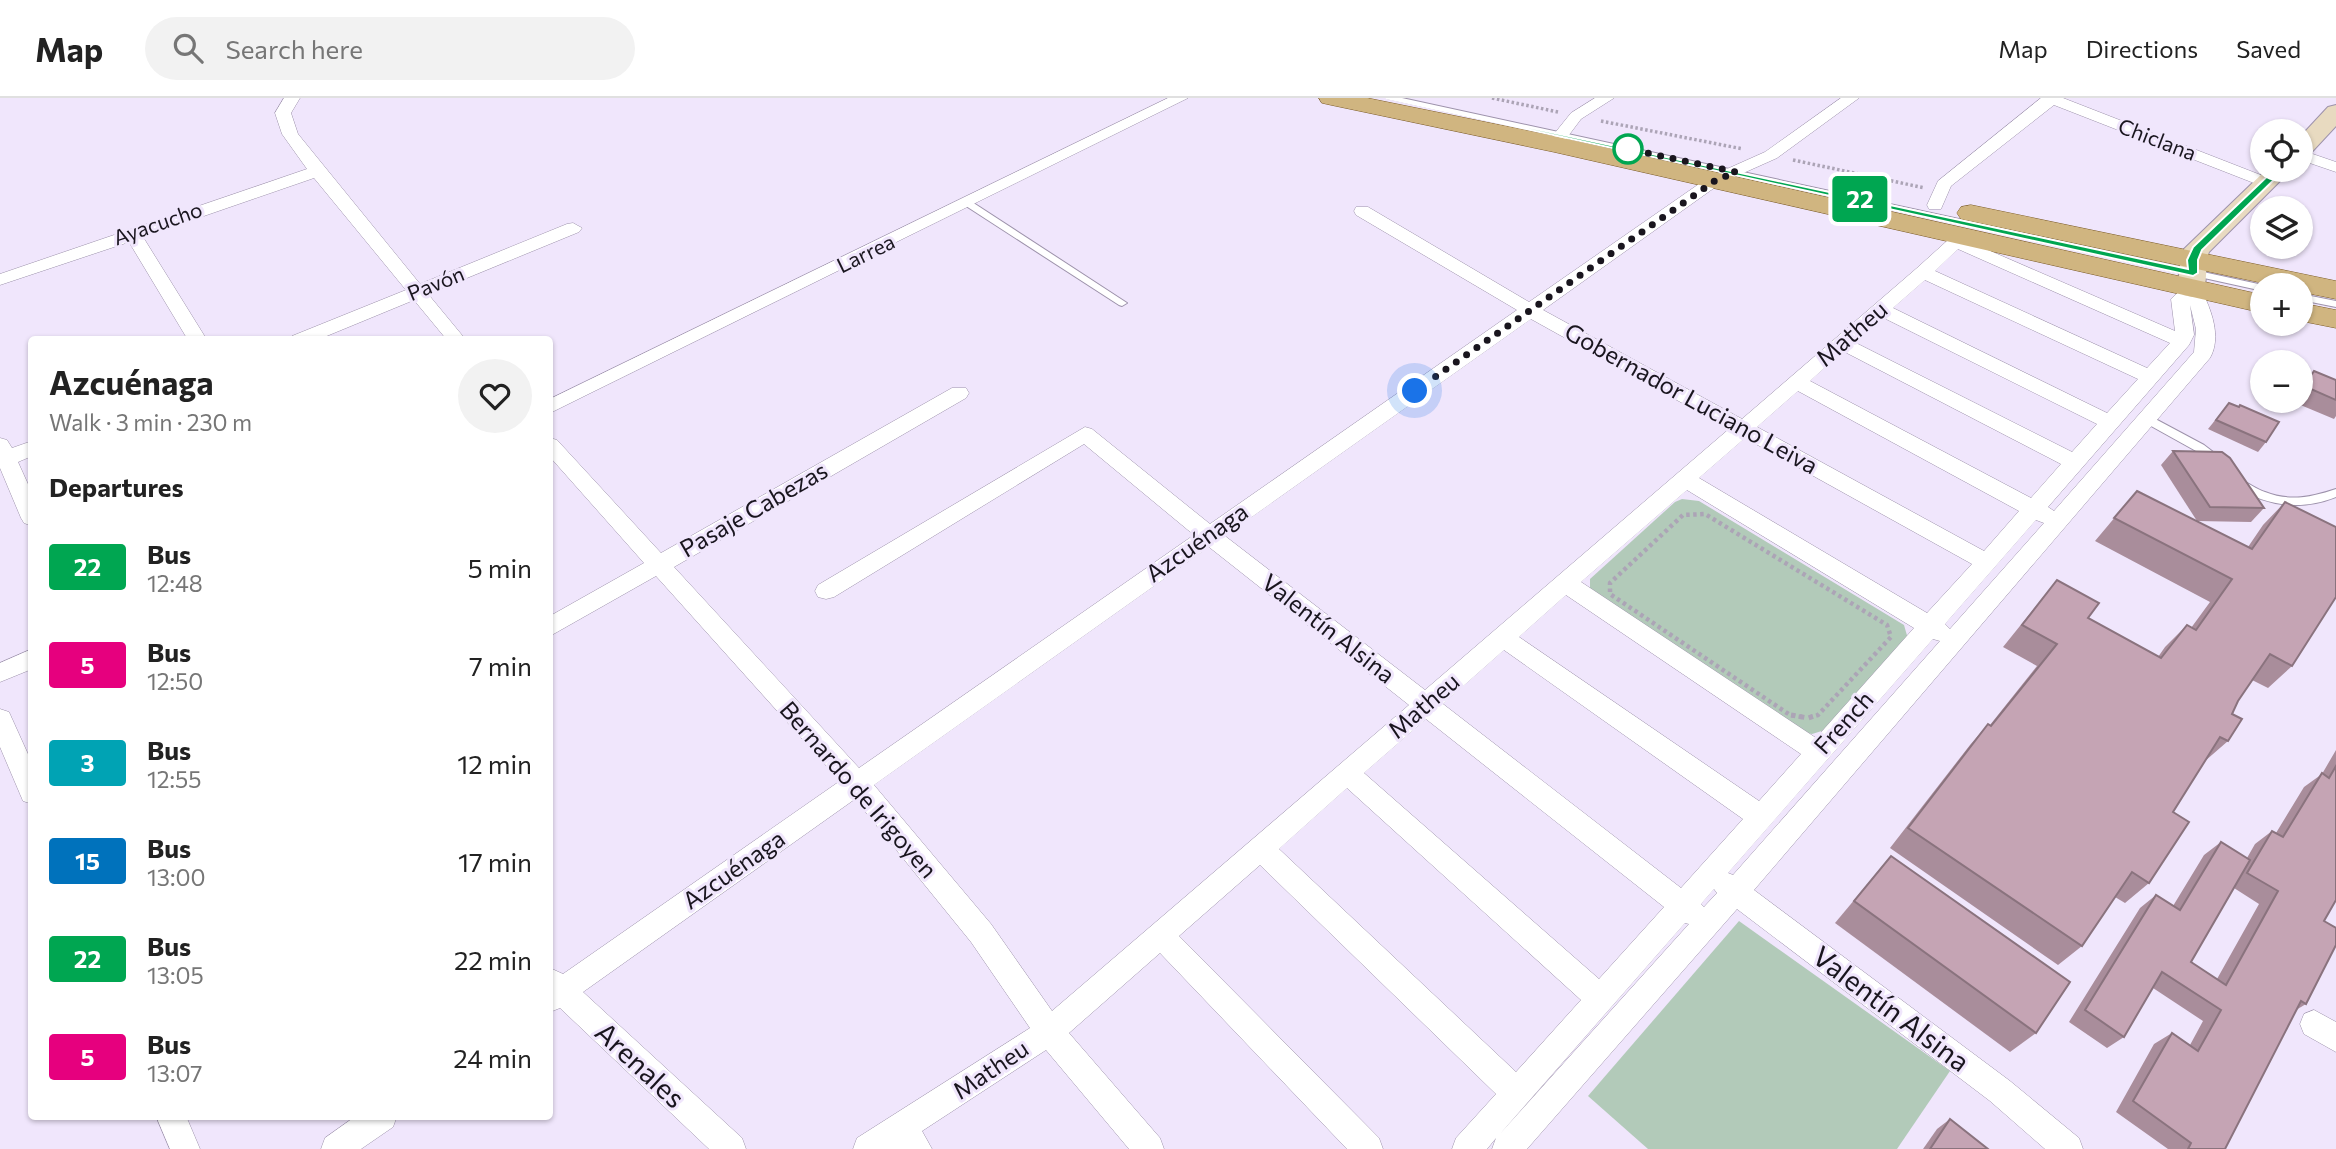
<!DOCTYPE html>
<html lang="en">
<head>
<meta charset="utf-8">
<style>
  :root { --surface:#fff; --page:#f2f2f2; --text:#222; --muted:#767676; --line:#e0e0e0 }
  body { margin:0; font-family:Commissioner,sans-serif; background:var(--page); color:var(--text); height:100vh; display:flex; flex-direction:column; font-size:26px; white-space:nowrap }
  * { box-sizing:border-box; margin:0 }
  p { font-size:23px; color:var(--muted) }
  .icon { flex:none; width:38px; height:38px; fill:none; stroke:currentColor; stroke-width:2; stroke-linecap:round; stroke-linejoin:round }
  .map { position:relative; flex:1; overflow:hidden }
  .drawer { position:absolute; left:28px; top:238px; width:525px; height:784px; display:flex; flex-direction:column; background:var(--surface); border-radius:7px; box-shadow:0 2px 5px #0004 }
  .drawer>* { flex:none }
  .badge { padding:0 14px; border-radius:5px; font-size:24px; line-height:46px }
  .buttons { position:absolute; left:2250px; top:21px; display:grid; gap:14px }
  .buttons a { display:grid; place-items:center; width:63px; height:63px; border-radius:50%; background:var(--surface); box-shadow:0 2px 5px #0004; font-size:35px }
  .you { position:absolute; width:35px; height:35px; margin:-18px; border:5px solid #fff; border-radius:50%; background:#1a73e8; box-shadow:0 0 0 10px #1a73e833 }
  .map>.badge { position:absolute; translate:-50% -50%; box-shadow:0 0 0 4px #fff }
  h2 { padding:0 21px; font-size:26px; line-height:63px }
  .round { display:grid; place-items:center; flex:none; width:74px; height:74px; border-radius:37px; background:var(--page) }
  .overview { display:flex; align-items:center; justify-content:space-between; height:119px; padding:0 21px }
  h1 { font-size:33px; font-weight:700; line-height:52px }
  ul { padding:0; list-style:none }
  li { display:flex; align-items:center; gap:21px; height:98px; padding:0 21px }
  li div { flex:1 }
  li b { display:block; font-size:26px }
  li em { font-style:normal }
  li .badge { min-width:77px; font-weight:700; text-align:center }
  header { display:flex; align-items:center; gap:42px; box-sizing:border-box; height:98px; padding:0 35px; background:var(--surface); border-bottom:2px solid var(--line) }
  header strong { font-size:33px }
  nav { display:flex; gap:38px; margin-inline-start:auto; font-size:24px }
  .search { width:490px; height:63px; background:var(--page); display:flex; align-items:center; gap:18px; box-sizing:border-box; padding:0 24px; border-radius:38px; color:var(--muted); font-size:26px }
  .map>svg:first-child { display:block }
</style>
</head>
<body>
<header>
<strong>Map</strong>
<div class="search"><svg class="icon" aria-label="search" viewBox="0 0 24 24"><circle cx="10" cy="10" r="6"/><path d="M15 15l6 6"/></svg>Search here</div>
<nav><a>Map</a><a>Directions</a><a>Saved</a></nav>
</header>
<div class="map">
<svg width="2336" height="1051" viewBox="0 0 2336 1051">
  <rect width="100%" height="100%" fill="#f0e6fc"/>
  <g fill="#b2cab9">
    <path d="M1682,401L1699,403L1904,527L1908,541L1825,632L1812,636L1792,632L1590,494V481L1675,404Z"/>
    <path d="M1739,823L1950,973L1897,1051H1648L1588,998Z"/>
  </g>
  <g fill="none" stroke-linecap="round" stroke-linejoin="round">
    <defs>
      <g id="lane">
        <path d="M1387,0H1402L2263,187V193Z"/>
        <path d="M969,103L972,104L1127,205L1122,208L1119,207L966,108L964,106Z"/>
        <path d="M2301,196L2336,203V209L2301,202Z"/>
        <path d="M2146,316L2204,347L2221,360L2222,363L2221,366H2213L2196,353L2142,323L2141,320L2142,317Z"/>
        <path d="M2240,382C2249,385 2256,391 2265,394C2290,404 2312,399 2336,391V399C2301,413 2267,408 2236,389L2234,386Z"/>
      </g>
      <g id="street">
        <path d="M284,0H300L291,15L298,36L420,186L567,126L573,125L582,130L579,134L428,196L466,242H447L414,202L317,242H290L292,238L406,192L314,80L143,139L207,242H188L129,144L0,187V176L307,71L282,36L275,15Z"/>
        <path d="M1168,0H1188L550,315V301Z"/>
        <path d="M1595,0H1614L1581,21L1560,49H1548L1546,46L1571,15Z"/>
        <path d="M1841,0H1859L1777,60L1721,85L1543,212L1742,321L1917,170L1948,142L1952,134H1964L1965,142L2175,233L2171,201L2186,187H2198L2201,191C2211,211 2222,239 2210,260L1754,792L2010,983L2079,1040L2083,1051H2045L1990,1003L1737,811L1527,1051H1492L1496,1040L1487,1051H1452L1456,1040L1496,996L1260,767L1179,838L1379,1040L1383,1051H1347L1160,855L1069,935L1160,1040L1164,1051H1129L1046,952L922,1033L932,1051H853L857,1040L1030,930L971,844L855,701L583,894L742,1040L746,1051H709L560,910L550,914V870L563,876L840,683L656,478L550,538V518L644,465L550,359V340L557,342L661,455L952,290H966L969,295L966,300L674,469L859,670L1194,437L1084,346L834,499L826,501L818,499L815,493L818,487L1085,329L1092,331L1210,426L1517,212L1356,117L1354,113L1356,109H1368L1529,204L1709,79L1765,54ZM1958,151L2170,245L2147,270L1935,173ZM1925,182L2138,281L2107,315L1893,210ZM2190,207L2196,231L2194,254L2054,413L2048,409L2189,247L2194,237ZM1882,219L2097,326L2072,354L1854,244ZM1531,221L1729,331L1425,592L1225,438ZM1843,253L2061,366L2031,400L1810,283ZM1798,293L2019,413L1984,453L1757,329ZM1745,340L1972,466L1927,515L1699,380ZM1687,392L1914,530L1816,640L1581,484ZM2036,422L2044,425L1950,531L1945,526ZM1209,449L1409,607L1052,913L991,826L874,687ZM1566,497L1801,656L1759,703L1519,539ZM1933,541L1940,543L1733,777L1728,775ZM1504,552L1743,721L1681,790L1443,606ZM1426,621L1664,809L1599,881L1364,675ZM1347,690L1581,902L1516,974L1279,751ZM1714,791L1717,795L1704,809L1701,806ZM1685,825L1689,826L1499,1037Z"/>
        <path d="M2041,0H2063L2271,81L2273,84L2265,89L2259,87L2054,7L1951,88L1941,111H1929L1927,107L1938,83Z"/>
        <path d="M2301,52L2336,64V74L2301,62Z"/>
        <path d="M0,340L7,342L12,350L32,343V358L18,364L32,395V428L24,425L21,420L0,370Z"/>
        <path d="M32,551V571L0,584V565Z"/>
        <path d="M0,611L9,614L32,665V706L23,703L0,649Z"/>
        <path d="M2314,912L2336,924V954L2304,936L2300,926L2304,916Z"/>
        <path d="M156,1018H186L200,1051H170Z"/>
        <path d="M356,1018H397L393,1029L361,1051H321L325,1040Z"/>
      </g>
      <g id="secondary">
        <path d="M2336,7V28L2309,57L2301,59V38L2328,9Z"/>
        <path d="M2266,72H2291L2209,154C2204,167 2209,185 2201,197L2192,199L2183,197C2175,185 2180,164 2184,151Z"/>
      </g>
      <g id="primary">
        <path d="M1319,0H1367L1554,38L2263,197V215L1554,54L1331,7L1322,5Z"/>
        <path d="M1971,107L2336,183V201L2301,194V187H2272L1961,121L1957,115L1961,109Z"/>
        <path d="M2301,205L2336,212V230L2301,223Z"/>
      </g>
    </defs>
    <use href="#lane" stroke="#9d92ab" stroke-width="2"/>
    <use href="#street" stroke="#9d92ab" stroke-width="1"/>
    <use href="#secondary" stroke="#9d92ab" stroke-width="2"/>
    <use href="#primary" stroke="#7c5c27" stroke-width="1"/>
    <g stroke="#aca4b6" stroke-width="3.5" stroke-dasharray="2.5 2.5" stroke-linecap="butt">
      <path d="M1492,0L1558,14"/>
      <path d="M1601,23L1743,51"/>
      <path d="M1793,62L1925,90"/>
    </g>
    <path stroke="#aca4b6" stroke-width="4.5" stroke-dasharray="3.5 3.5" stroke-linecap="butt" d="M1802,619L1790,617L1610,496V485L1683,417L1705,416L1887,527L1891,539L1818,617L1811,619"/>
    <path stroke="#aca4b6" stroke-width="5" stroke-dasharray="4.5 4.5" stroke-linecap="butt" d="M1791,617L1808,620L1817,617"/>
    <use href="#lane" fill="#fff" fill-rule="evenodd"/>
    <use href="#street" fill="#fff" fill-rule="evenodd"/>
    <use href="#secondary" fill="#e8dac0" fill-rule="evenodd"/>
    <use href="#primary" fill="#d0b580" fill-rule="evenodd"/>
  </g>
  <g fill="#a98d9b" fill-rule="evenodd">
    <path d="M2314,273L2336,282V318L2334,321L2291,303H2301V287Z"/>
    <path d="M2229,305L2266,344L2258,354L2208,331Z"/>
    <path d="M2173,353L2264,410L2251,424L2197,423L2161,367Z"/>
    <path d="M2137,393L2248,449L2263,427L2285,404L2292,568L2268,590L2252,582L2238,603L2232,616L2228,643L2205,663L2173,714L2149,785L2125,805L2115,799L2082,848L2058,867L1890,750L1970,647L1988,626L1990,627L2037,568L2003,549L2057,482L2088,520L2158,559L2165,549L2187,527L2191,530L2210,504L2095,443Z"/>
    <path d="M2336,652V802L2324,823L2306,906L2296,912L2225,1051H2168L2116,1014L2154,946L2172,935L2190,947L2203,923L2153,890L2124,939L2107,950L2069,924L2140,810L2156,797L2173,808L2204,757L2221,744L2247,760L2255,746L2272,733L2276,735L2304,689L2322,676ZM2234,790L2259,806L2217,881L2191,864Z"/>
    <path d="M1891,758L2036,935L2010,954L1835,825Z"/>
    <path d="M1950,1021L1988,1051H1923L1937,1031Z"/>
  </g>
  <g fill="#c5a4b4" stroke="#8a737e" stroke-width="2">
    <path d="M2314,273L2336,282V302L2304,288Z"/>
    <path d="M2229,305L2239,309L2240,307L2279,324L2266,344L2216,322Z"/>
    <path d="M2173,353L2222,354L2230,360L2264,410L2210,409Z"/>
    <path d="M2137,393L2252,451L2285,404L2336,429V499L2292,568L2270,556L2238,603L2232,616L2242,621L2228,643L2220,639L2173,714L2189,724L2149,785L2132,774L2082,848L1908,730L1988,626L1991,628L2057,546L2022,527L2057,482L2099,505L2088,520L2161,560L2187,527L2196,532L2232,481L2114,420Z"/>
    <path d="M2336,668V802L2324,823L2336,830V847L2306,906L2301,903L2225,1051H2188L2191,1045L2133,1003L2172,935L2198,953L2221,912L2162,874L2124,939L2085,912L2156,797L2180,812L2221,744L2250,762L2191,864L2226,887L2278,793L2247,775L2272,733L2283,739L2322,675L2329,680Z"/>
    <path d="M1891,758L2070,884L2036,935L1854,803Z"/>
    <path d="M1950,1021L1988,1051H1930Z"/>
  </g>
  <path fill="#00a651" stroke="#fff" stroke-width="2" d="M1386,0H1391L2188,171L2187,162L2193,149L2276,70L2284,72L2202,152L2198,162V175L2193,178Z"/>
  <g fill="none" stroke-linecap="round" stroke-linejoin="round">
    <path stroke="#19151e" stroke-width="7" stroke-dasharray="0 12.6" d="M1415,293L1716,82L1736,74L1628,51"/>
  </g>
  <circle fill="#fff" stroke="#00a651" stroke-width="3.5" cx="1628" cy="51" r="14"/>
  <g text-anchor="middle" stroke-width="6" stroke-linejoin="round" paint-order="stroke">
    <g font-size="21" fill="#19151e" stroke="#f0e6fc">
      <text transform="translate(2157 42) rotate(21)" y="7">Chiclana</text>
      <text transform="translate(158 126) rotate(-19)" y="7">Ayacucho</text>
      <text transform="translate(866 156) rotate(-26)" y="7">Larrea</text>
      <text transform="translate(436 186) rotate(-22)" y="7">Pavón</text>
    </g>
    <g font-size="24" fill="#19151e" stroke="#f0e6fc">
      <text transform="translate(1852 236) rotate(-41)" y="8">Matheu</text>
      <text transform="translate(1691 301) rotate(29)" y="8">Gobernador Luciano Leiva</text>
      <text transform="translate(754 412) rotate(-30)" y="8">Pasaje Cabezas</text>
      <text transform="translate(1197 445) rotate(-35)" y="8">Azcuénaga</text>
      <text transform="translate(1328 531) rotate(38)" y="8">Valentín Alsina</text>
      <text transform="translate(1424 608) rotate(-41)" y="8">Matheu</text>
      <text transform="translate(1844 625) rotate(-48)" y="8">French</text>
      <text transform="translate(858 692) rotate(49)" y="8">Bernardo de Irigoyen</text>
      <text transform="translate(734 772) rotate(-35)" y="8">Azcuénaga</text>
      <text transform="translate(991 972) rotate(-34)" y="8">Matheu</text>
    </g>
    <g font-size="28" fill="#19151e" stroke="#f0e6fc">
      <text transform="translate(1891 911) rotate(37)" y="10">Valentín Alsina</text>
      <text transform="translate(640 967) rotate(43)" y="10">Arenales</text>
    </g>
  </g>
</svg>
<div class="buttons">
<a><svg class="icon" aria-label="locate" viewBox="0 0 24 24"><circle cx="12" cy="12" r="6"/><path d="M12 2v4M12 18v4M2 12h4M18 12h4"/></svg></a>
<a><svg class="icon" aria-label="layers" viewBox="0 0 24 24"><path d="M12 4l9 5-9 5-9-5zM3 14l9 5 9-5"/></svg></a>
<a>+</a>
<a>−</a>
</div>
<div class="you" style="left:1415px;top:293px"></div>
<b class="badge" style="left:1860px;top:101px;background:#00a651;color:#fff">22</b>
<section class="drawer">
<div class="overview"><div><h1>Azcuénaga</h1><p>Walk · 3 min · 230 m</p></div><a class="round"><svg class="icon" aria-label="heart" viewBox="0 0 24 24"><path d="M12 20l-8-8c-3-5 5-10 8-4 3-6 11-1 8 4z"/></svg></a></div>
<h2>Departures</h2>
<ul>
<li><span class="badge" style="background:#00a651;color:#fff">22</span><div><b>Bus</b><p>12:48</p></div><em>5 min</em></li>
<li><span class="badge" style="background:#e6007e;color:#fff">5</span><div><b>Bus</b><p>12:50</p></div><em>7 min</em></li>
<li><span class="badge" style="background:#00a3b4;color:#fff">3</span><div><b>Bus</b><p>12:55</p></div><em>12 min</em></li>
<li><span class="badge" style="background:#0072bc;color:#fff">15</span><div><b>Bus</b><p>13:00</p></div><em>17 min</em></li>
<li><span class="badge" style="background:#00a651;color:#fff">22</span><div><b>Bus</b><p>13:05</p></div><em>22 min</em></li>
<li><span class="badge" style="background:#e6007e;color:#fff">5</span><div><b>Bus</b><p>13:07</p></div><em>24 min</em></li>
</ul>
</section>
</div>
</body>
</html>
